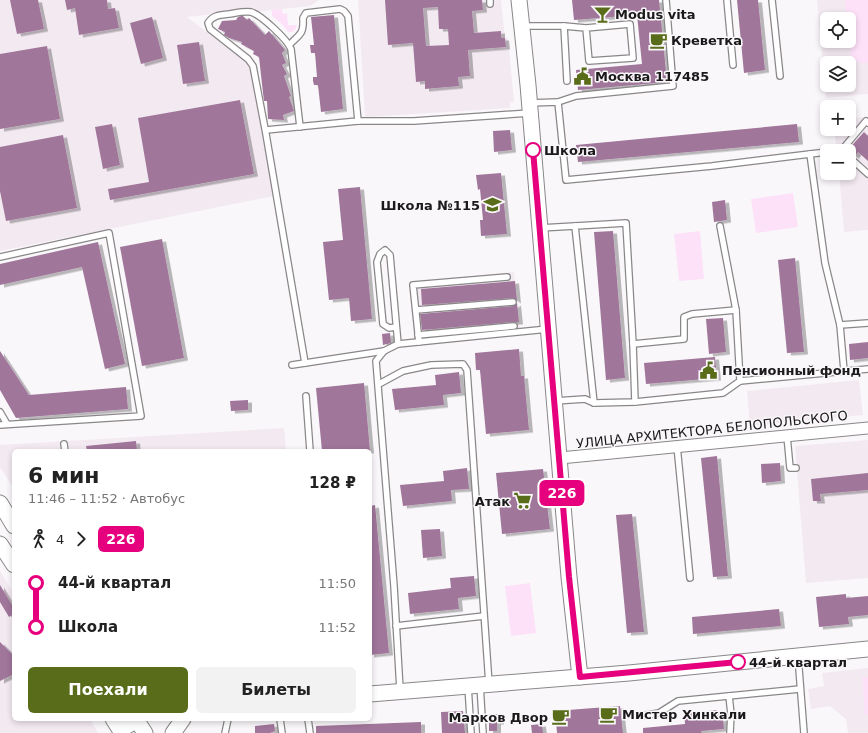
<!DOCTYPE html>
<html lang="ru">
<head>
<meta charset="utf-8">
<style>
  :root { --surface:#fff; --page:#f2f2f2; --text:#222; --muted:#767676; --accent:#596c19 }
  body { margin:0; font-family:"DejaVu Sans",sans-serif; background:var(--page); color:var(--text); height:100vh; display:flex; flex-direction:column; font-size:15px; white-space:nowrap }
  * { box-sizing:border-box; margin:0 }
  p { font-size:13px; color:var(--muted) }
  .icon { flex:none; width:22px; height:22px; fill:none; stroke:currentColor; stroke-width:2; stroke-linecap:round; stroke-linejoin:round }
  .map { position:relative; flex:1; overflow:hidden }
  .panel { position:absolute; left:12px; top:449px; width:360px; height:272px; display:flex; flex-direction:column; background:var(--surface); border-radius:6px; box-shadow:0 2px 6px #0003 }
  .panel>* { flex:none }
  .badge { padding:0 8px; border-radius:6px; font-size:14px; line-height:26px }
  .buttons { position:absolute; left:820px; top:12px; display:grid; gap:8px }
  .buttons a { display:grid; place-items:center; width:36px; height:36px; border-radius:6px; background:var(--surface); box-shadow:0 2px 6px #0003; font-size:20px }
  .map>.badge { position:absolute; translate:-50% -50%; box-shadow:0 0 0 2px #fff }
  .legs { display:flex; align-items:center; gap:6px; height:44px; padding:0 16px; font-size:13px }
  .legs p { margin-inline-start:auto }
  .summary { display:flex; align-items:center; justify-content:space-between; height:68px; padding:0 16px }
  h1 { font-size:22px; font-weight:600; line-height:30px }
  .button { display:flex; gap:8px; margin-top:auto; padding:8px 16px }
  .button a { flex:1; height:46px; border-radius:6px; background:var(--accent); color:#fff; font-size:16px; font-weight:600; line-height:46px; text-align:center }
  .button a+a { background:var(--page); color:var(--text) }
  ul { padding:0 16px; list-style:none }
  li { display:flex; align-items:center; gap:14px; height:44px; font-size:15px }
  li i { display:grid; place-items:center; width:6px; height:100%; margin:0 5px; background:currentColor }
  li i::after { content:''; width:10px; height:10px; margin:-5px; border:3px solid; border-radius:50%; background:var(--surface) }
  li p { margin-inline-start:auto }
  li:first-child i { background:linear-gradient(#0000 50%,currentColor 0) }
  li:last-child i { background:linear-gradient(currentColor 50%,#0000 0) }
  .map>svg:first-child { display:block }
</style>
</head>
<body>
<div class="map">
<svg width="868" height="733" viewBox="0 0 868 733">
  <defs>
    <filter id="shadow"><feDropShadow dx="4" dy="2.5" stdDeviation="0" flood-color="#0004"/></filter>
  </defs>
  <rect width="100%" height="100%" fill="#faf7fa"/>
  <g fill="#f3e9f1" fill-rule="evenodd">
    <path d="M0,0H319L310,6L255,12L251,10L187,17L249,64L274,196L0,251Z"/>
    <path d="M358,0H501L505,38H508L514,102H510V108L365,117Z"/>
    <path d="M817,0H868V94L826,98ZM827,19H849V41H827ZM827,63H849V85H827Z"/>
    <path d="M868,117V230L844,232L839,173H849V151H837L834,129H849V118Z"/>
    <path d="M514,272L520,329L414,339L409,282Z"/>
    <path d="M859,380L863,415L750,426L747,391Z"/>
    <path d="M284,428L286,451H14V489L0,467V445Z"/>
    <path d="M868,440V578L806,583L795,446Z"/>
    <path d="M0,571L14,594V719H90L98,733H0Z"/>
    <path d="M868,668V733H848L846,719L830,706L811,709L808,689L824,686L822,673Z"/>
  </g>
  <g fill="#fde1f9">
    <path d="M845,0H868V63H859L850,55L849,41V19H846Z"/>
    <path d="M282,9L283,14L287,13L288,25H297L295,30L292,32H288L282,24L272,16V10Z"/>
    <path d="M793,193L798,227L756,233L751,199Z"/>
    <path d="M700,231L704,279L679,281L674,234Z"/>
    <path d="M530,583L536,633L511,636L505,586Z"/>
    <path d="M868,677V715H865L862,678Z"/>
  </g>
  <g fill="#a0769a" fill-rule="evenodd" filter="url(#shadow)">
    <path d="M10,0H38L44,29L17,34Z"/>
    <path d="M65,0H107L108,9L115,8L119,28L79,35L75,8L67,10Z"/>
    <path d="M385,0H482L483,10L472,11L474,33L501,31V38H505L506,47L468,50L470,76L458,77L459,86L425,89V81L416,82L413,43L388,45ZM438,7L439,29H448L449,45L426,46L423,8Z"/>
    <path d="M572,0H659L667,82L578,90L576,70L642,64L637,15L574,20Z"/>
    <path d="M737,0H758L765,70L744,73Z"/>
    <path d="M334,15L343,109L321,112L318,85H314L313,81V77H317L315,53H311L310,45H314L311,17Z"/>
    <path d="M241,16H243L247,20L249,18L265,35L269,31L285,50L282,53L286,63L282,65L287,74L284,76L291,96L289,97L294,111L283,115L284,120L268,119L267,101H264L263,93L259,57L253,54L254,51L241,44L242,42L229,38L224,35L225,32L218,29L222,21L236,20L238,17Z"/>
    <path d="M152,17L163,58L141,64L130,23Z"/>
    <path d="M199,42L205,81L183,84L177,45Z"/>
    <path d="M47,46L60,119L0,129V54Z"/>
    <path d="M240,100L254,174L110,200L108,189L149,182L138,118Z"/>
    <path d="M112,124L120,165L103,169L95,127Z"/>
    <path d="M797,124L799,142L578,162L576,145Z"/>
    <path d="M510,130L512,150L494,152L493,131Z"/>
    <path d="M864,132L868,136V161L858,152L855,156L847,151Z"/>
    <path d="M63,135L77,208L6,221L0,191V147Z"/>
    <path d="M501,173L507,234L481,236L480,220H483L480,189L478,190L476,175Z"/>
    <path d="M360,187L372,319L351,321L349,298L329,300L323,242L343,240L338,189Z"/>
    <path d="M725,200L727,220L714,222L712,202Z"/>
    <path d="M613,231L625,378L606,380L594,232Z"/>
    <path d="M162,239L184,358L142,366L120,247Z"/>
    <path d="M98,242L125,364L105,369L82,267L0,285V264Z"/>
    <path d="M795,258L804,352L787,353L778,260Z"/>
    <path d="M515,281L517,301L513,298L422,305L421,289Z"/>
    <path d="M517,303L519,322H514L422,330L420,314L513,306Z"/>
    <path d="M723,318L726,352L709,354L706,319Z"/>
    <path d="M390,333L391,343L383,345L382,334Z"/>
    <path d="M868,342V358L850,360L849,344Z"/>
    <path d="M519,349L521,376H524L529,430L486,434L480,370H476L475,353Z"/>
    <path d="M0,351L29,395L126,387L128,409L16,418L0,390Z"/>
    <path d="M715,357L717,378L646,384L644,363Z"/>
    <path d="M459,372L461,393L443,395L444,405L395,410L392,389L436,385L435,375Z"/>
    <path d="M364,383L370,451H322L316,388Z"/>
    <path d="M248,400V410L231,411L230,401Z"/>
    <path d="M136,441L137,451H87L86,446Z"/>
    <path d="M717,456L728,576L713,577L701,458Z"/>
    <path d="M780,463L781,481L762,483L761,464Z"/>
    <path d="M467,468L469,489L451,490L452,501L403,506L400,485L444,481L443,471Z"/>
    <path d="M543,469L550,529L502,534L496,473Z"/>
    <path d="M868,473V490L820,494L821,501H813L811,479Z"/>
    <path d="M375,505L389,653L370,655V506Z"/>
    <path d="M632,514L644,632L627,633L616,515Z"/>
    <path d="M440,529L442,556L423,558L421,530Z"/>
    <path d="M474,576L476,596L458,598L459,609L410,614L408,593L451,588L450,578Z"/>
    <path d="M0,585L14,608V614L9,617L0,602Z"/>
    <path d="M846,594V598L868,596V615L848,617L849,624L819,627L816,597Z"/>
    <path d="M779,609L781,626L693,634L692,617Z"/>
    <path d="M0,642L14,656V674L0,681Z"/>
    <path d="M620,706L623,733H557L555,711Z"/>
    <path d="M717,710L718,719L723,718L724,729L701,731L702,733H643V728L685,724L684,714Z"/>
    <path d="M463,711L465,733H442L441,712Z"/>
    <path d="M489,714H499L500,722H497V731H489Z"/>
    <path d="M421,722V733H316V726Z"/>
    <path d="M274,724L275,731L270,733H255V726Z"/>
    <path d="M542,724L543,733H532L531,725Z"/>
  </g>
  <g fill="none" stroke-linecap="round" stroke-linejoin="round">
    <defs>
      <g id="lane">
        <path d="M490,0V4"/>
        <path d="M727,0L733,65"/>
        <path d="M772,0L780,76"/>
        <path d="M524,26H564L586,28L630,24L633,58L589,61L586,28"/>
        <path d="M564,26L567,81"/>
        <path d="M558,102L576,96L673,86L666,0"/>
        <path d="M529,103L558,102L566,180L712,166L810,154L825,263L840,325L844,371"/>
        <path d="M358,121H414L530,113"/>
        <path d="M300,127L291,49C287,39 261,15 251,12C244,11 236,13 229,14C220,15 213,15 208,23L210,29L248,59L253,66L266,134L305,363"/>
        <path d="M266,130L358,121L348,16L344,11L340,9L306,13L303,18C304,34 300,34 289,45"/>
        <path d="M841,151L866,121L868,123"/>
        <path d="M810,154L827,152"/>
        <path d="M849,157L868,174"/>
        <path d="M575,226L626,223L633,344L635,402"/>
        <path d="M540,228L575,226L594,403"/>
        <path d="M0,257L109,233L141,416L0,425"/>
        <path d="M416,310L513,302"/>
        <path d="M840,325L868,323"/>
        <path d="M396,327L389,328L383,324L377,262L380,254L385,250L390,255L398,344"/>
        <path d="M418,335L514,326"/>
        <path d="M419,342L413,285L507,277"/>
        <path d="M633,344L684,339V317L692,314L736,310"/>
        <path d="M292,365L384,351"/>
        <path d="M740,381L868,369"/>
        <path d="M379,384L403,371L431,365L463,364L467,370L489,684"/>
        <path d="M306,396L310,451"/>
        <path d="M555,401L585,399L594,403L635,402L723,393L740,381L736,310L720,226"/>
        <path d="M0,412L7,424"/>
        <path d="M787,436L790,468H796"/>
        <path d="M64,444L65,451"/>
        <path d="M677,446L690,578"/>
        <path d="M396,626L484,616"/>
        <path d="M798,656L804,733"/>
        <path d="M480,685L483,733"/>
        <path d="M468,686L471,733"/>
        <path d="M400,690L394,586L376,361L384,351L398,344L548,329"/>
        <path d="M729,696L731,714L730,733"/>
        <path d="M641,716L659,713L678,701L800,689"/>
        <path d="M280,719L282,733"/>
        <path d="M308,719L310,733"/>
        <path d="M225,733L228,719"/>
      </g>
      <path id="street" d="M560,458L868,428"/>
      <g id="secondary">
        <path d="M519,0L528,85L569,577L580,677"/>
        <path d="M0,503L14,526"/>
        <path d="M0,544L14,565"/>
        <path d="M370,694L629,673L868,649"/>
        <path d="M113,719L122,733"/>
        <path d="M136,719L145,733"/>
        <path d="M120,730L139,719"/>
        <path d="M173,733L183,719"/>
      </g>
    </defs>
    <use href="#lane" stroke="#8a8789" stroke-width="8"/>
    <use href="#street" stroke="#8a8789" stroke-width="13"/>
    <use href="#secondary" stroke="#8a8789" stroke-width="17"/>
    <use href="#lane" stroke="#fff" stroke-width="5.5"/>
    <use href="#street" stroke="#fff" stroke-width="11"/>
    <use href="#secondary" stroke="#fff" stroke-width="15"/>
  </g>
  <g fill="none" stroke-linecap="round" stroke-linejoin="round">
    <defs>
      <path id="line-1" d="M533,150L569,577L580,677L738,662"/>
    </defs>
    <use href="#line-1" stroke="#fff" stroke-width="9"/>
    <use href="#line-1" stroke="#e6007e" stroke-width="6"/>
  </g>
  <defs>
    <symbol id="bar-bare" viewBox="-9 -9 18 18"><path d="M-6-5H6L.8 .8V4.5H3.5V6h-7V4.5H-.8V.8Z" fill="#596c19" stroke="#faf7fa" stroke-width="2.5" paint-order="stroke"/></symbol>
    <symbol id="cafe-bare" viewBox="-9 -9 18 18"><path d="M-5.5-4.5H6V0H3Q3 3.5 0 3.5H-2.5Q-5.5 3.5-5.5 0ZM3-3.2v2h1.7v-2ZM-6 4.5H4V6H-6Z" fill="#596c19" stroke="#faf7fa" stroke-width="2.5" paint-order="stroke"/></symbol>
    <symbol id="civic-bare" viewBox="-9 -9 18 18"><path d="M-.6-6.5H3V-4.5H.6V-3L4-1V1h2V6H-6V1h2V-1L-.6-3ZM-1.2 2.5V6h2.4V2.5Z" fill="#596c19" stroke="#faf7fa" stroke-width="2.5" paint-order="stroke"/></symbol>
    <symbol id="school-bare" viewBox="-9 -9 18 18"><path d="M0-5L7-2L0 1L-7-2ZM-4 1L0 2.5L4 1V4Q0 6-4 4Z" fill="#596c19" stroke="#faf7fa" stroke-width="2.5" paint-order="stroke"/></symbol>
    <symbol id="supermarket-bare" viewBox="-9 -9 18 18"><path d="M-6-5.5h2.5l.6 2H6L4.5 2H-2.5L-4.4-4H-6ZM-1.5 3.2a1.3 1.3 0 1 0 .1 0ZM3 3.2a1.3 1.3 0 1 0 .1 0Z" fill="#596c19" stroke="#faf7fa" stroke-width="2.5" paint-order="stroke"/></symbol>
  </defs>
  <g fill-rule="evenodd">
    <use href="#bar-bare" x="590" y="2" width="25" height="25"/>
    <use href="#cafe-bare" x="646" y="28" width="25" height="25"/>
    <use href="#civic-bare" x="570" y="64" width="25" height="25"/>
    <use href="#school-bare" x="480" y="192" width="25" height="25"/>
    <use href="#civic-bare" x="696" y="358" width="25" height="25"/>
    <use href="#supermarket-bare" x="510" y="488" width="25" height="25"/>
    <use href="#cafe-bare" x="596" y="702" width="25" height="25"/>
    <use href="#cafe-bare" x="548" y="704" width="25" height="25"/>
  </g>
  <g fill="#fff" stroke="#e6007e" stroke-width="2">
    <circle cx="533" cy="150" r="7"/>
    <circle cx="738" cy="662" r="7"/>
  </g>
  <g text-anchor="middle" stroke-width="3" stroke-linejoin="round" paint-order="stroke">
    <g font-size="13" font-weight="bold" fill="#1b191a" stroke="#faf7fa" text-anchor="start">
      <text x="615" y="19">Modus vita</text>
      <text x="671" y="45">Креветка</text>
      <text x="595" y="81">Москва 117485</text>
      <text x="480" y="210" text-anchor="end">Школа №115</text>
      <text x="722" y="375">Пенсионный фонд</text>
      <text x="510" y="506" text-anchor="end">Атак</text>
      <text x="622" y="719">Мистер Хинкали</text>
      <text x="548" y="722" text-anchor="end">Марков Двор</text>
    </g>
    <g font-size="13" font-weight="bold" fill="#1b191a" stroke="#faf7fa" text-anchor="start">
      <text x="544" y="155">Школа</text>
      <text x="749" y="667">44-й квартал</text>
    </g>
    <g font-size="13" fill="#1b191a" stroke="#faf7fa">
      <text transform="translate(712 429) rotate(-6)" y="5">УЛИЦА АРХИТЕКТОРА БЕЛОПОЛЬСКОГО</text>
    </g>
  </g>
</svg>
<div class="buttons">
<a><svg class="icon" aria-label="locate" viewBox="0 0 24 24"><circle cx="12" cy="12" r="6"/><path d="M12 2v4M12 18v4M2 12h4M18 12h4"/></svg></a>
<a><svg class="icon" aria-label="layers" viewBox="0 0 24 24"><path d="M12 4l9 5-9 5-9-5zM3 14l9 5 9-5"/></svg></a>
<a>+</a>
<a>−</a>
</div>
<b class="badge" style="left:562px;top:493px;background:#e6007e;color:#fff">226</b>
<section class="panel">
<div class="summary"><div><h1>6 мин</h1><p>11:46 – 11:52 · Автобус</p></div><b>128 ₽</b></div>
<div class="legs"><svg class="icon" aria-label="walk" viewBox="0 0 24 24"><circle cx="13" cy="4" r="2"/><path d="M13 8l-2 6 4 7M11 14l-3 7M7 12l3-4h3l4 4"/></svg>4<svg class="icon" aria-label="forward" viewBox="0 0 24 24"><path d="M9 5l7 7-7 7"/></svg><b class="badge" style="background:#e6007e;color:#fff">226</b></div>
<ul>
<li><i style="color:#e6007e"></i><b>44-й квартал</b><p>11:50</p></li>
<li><i style="color:#e6007e"></i><b>Школа</b><p>11:52</p></li>
</ul>
<div class="button"><a>Поехали</a><a>Билеты</a></div>
</section>
</div>
</body>
</html>
